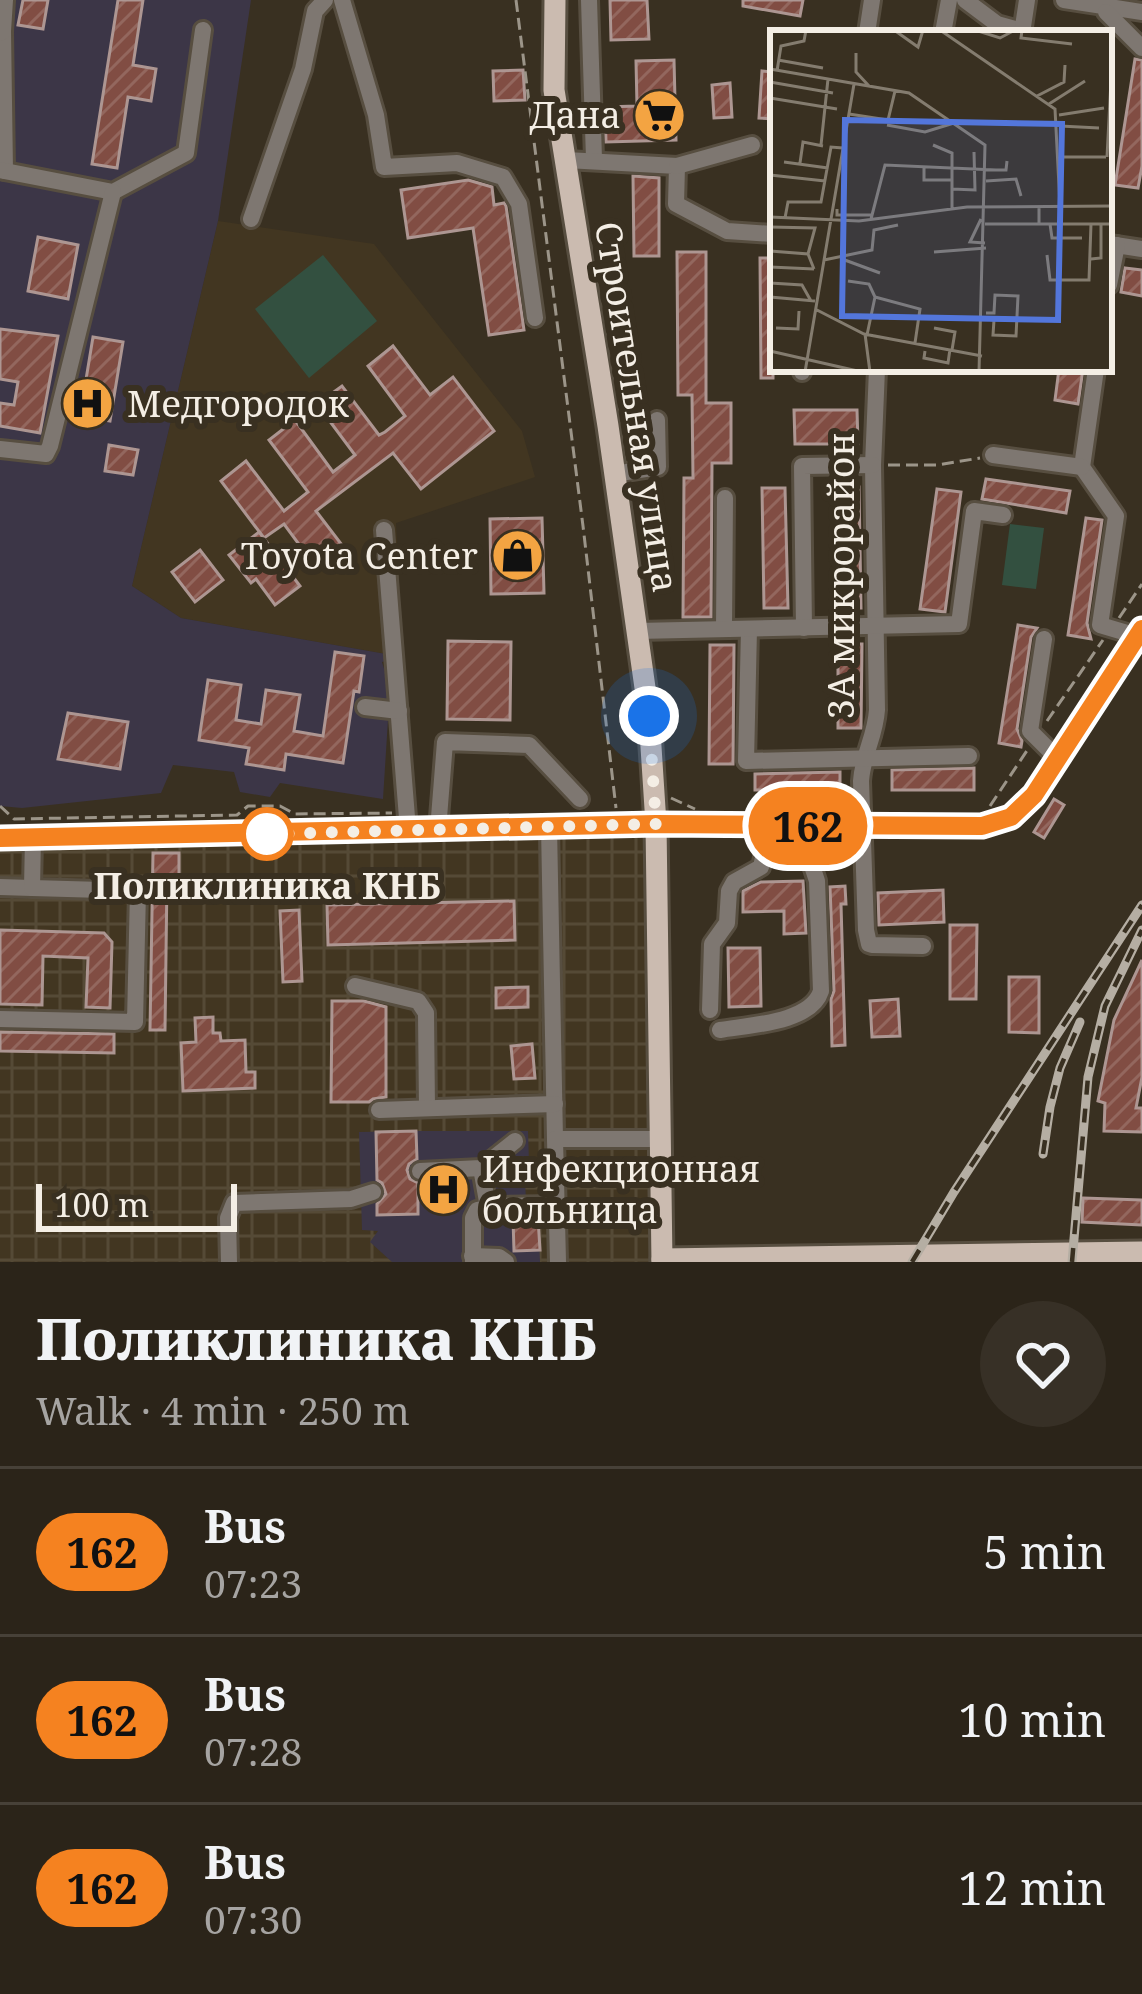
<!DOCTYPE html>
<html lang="en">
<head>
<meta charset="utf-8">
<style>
  :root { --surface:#2b2419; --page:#373026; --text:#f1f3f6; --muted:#a6a4a2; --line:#474138 }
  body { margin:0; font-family:"Noto Serif",serif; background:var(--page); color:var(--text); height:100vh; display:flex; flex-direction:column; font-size:45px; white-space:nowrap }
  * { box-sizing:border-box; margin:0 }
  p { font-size:39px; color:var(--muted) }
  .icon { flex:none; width:66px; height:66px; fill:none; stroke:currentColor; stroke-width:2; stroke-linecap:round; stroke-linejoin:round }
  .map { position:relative; height:1262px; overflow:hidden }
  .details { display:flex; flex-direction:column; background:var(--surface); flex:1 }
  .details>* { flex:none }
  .badge { padding:0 24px; border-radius:39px; font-size:42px; line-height:78px }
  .scale { position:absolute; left:36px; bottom:30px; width:201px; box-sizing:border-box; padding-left:12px; border:6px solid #f4eee5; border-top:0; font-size:33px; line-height:42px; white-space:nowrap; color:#f4eee5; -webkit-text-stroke:9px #393021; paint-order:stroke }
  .you { position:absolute; width:60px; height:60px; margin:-30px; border:9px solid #fff; border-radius:50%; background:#1a73e8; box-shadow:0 0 0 18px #1a73e833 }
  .map>.badge { position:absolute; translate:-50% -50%; box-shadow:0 0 0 6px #fff }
  .round { display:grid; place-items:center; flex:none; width:126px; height:126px; border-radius:63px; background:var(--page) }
  .headline { display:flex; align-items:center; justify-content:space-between; height:204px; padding:0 36px }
  h1 { font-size:57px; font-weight:800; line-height:90px }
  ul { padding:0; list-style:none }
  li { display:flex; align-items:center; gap:36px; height:168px; padding:0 36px; border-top:3px solid var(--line) }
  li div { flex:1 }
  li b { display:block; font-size:45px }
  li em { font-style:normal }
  li .badge { min-width:132px; font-weight:700; text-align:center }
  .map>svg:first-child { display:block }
</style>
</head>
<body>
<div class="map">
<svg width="1142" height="1262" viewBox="0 0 1142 1262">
  <defs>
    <pattern id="industrial-grid" width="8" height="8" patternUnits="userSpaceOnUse" patternTransform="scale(3)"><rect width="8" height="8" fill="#423621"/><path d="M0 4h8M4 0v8" fill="none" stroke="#554a36"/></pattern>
    <pattern id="building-hatch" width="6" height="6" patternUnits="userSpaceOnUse" patternTransform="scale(3)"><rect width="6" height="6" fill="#814d43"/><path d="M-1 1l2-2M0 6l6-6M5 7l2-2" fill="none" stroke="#93675e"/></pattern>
  </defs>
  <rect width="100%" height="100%" fill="#393021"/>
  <path fill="url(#industrial-grid)" d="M656,824L662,1262H0V838Z"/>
  <path fill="#423621" d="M218,221L374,244L522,431L535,477L396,523L403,657L181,618L132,586Z"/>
  <g fill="#3c3647">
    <path d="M0,0H251L218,221L132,586L181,618L403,657L382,662L390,688L383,799L280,783L270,797L240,792L234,772L173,765L161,793L22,808L0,806Z"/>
    <path d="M416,1131H528L529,1162L524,1164L527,1217L538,1218L540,1262H392L370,1242L378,1231L362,1230L359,1132Z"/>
  </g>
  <g fill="#335040">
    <path d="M323,255L377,321L309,378L255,309Z"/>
    <path d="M1010,524L1044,528L1036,589L1002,585Z"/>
  </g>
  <g fill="url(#building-hatch)" stroke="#ad9692" stroke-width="3">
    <path d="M23,0H48L43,29L18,25Z"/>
    <path d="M118,0H143L133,65L156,69L151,101L128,97L117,168L92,164Z"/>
    <path d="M610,0H647L649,39L611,40Z"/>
    <path d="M743,0H803L800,16L743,6Z"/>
    <path d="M1135,59L1142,60V166L1138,188L1115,185Z"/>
    <path d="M674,60L676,140L606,142L605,107L637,106L636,61Z"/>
    <path d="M523,70L525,100L494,101L493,71Z"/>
    <path d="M762,71L773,72V119L759,118Z"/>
    <path d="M730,83L732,117L714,118L712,85Z"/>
    <path d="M633,176L659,178V256H634Z"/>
    <path d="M468,180L492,187L494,205L504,203L506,206L524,330L489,335L473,228L408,238L401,190Z"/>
    <path d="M38,237L78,245L68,299L28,291Z"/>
    <path d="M677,252H706V403H731V463H712L711,617H683L684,478H693L692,395H678Z"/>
    <path d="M760,258H773V378H761Z"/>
    <path d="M1125,268L1142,270V296L1121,292Z"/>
    <path d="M0,329L58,336L40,433L0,426V403L14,405L18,382L0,379Z"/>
    <path d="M93,337L123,342L110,421L80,416Z"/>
    <path d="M393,346L430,395L453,377L494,431L421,489L393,453L316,511L345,549L318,570L284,524L264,538L221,481L246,461L284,511L308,492L269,440L295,420L333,472L355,455L317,404L342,386L379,435L385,432L405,416L368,366Z"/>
    <path d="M1059,369H1083L1078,404L1055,400Z"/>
    <path d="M794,410H857L858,444H795Z"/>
    <path d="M109,445L138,450L133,475L105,471Z"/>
    <path d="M986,479L1070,491L1066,513L982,499Z"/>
    <path d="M834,487H859L861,608H836Z"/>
    <path d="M762,488H785L788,608H764Z"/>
    <path d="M937,489L961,492L945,612L920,609Z"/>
    <path d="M542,518L544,593L491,594L490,519Z"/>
    <path d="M1086,518L1102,520L1087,623L1091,639L1068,635Z"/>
    <path d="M259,532L300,586L275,605L256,579L251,583L229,555Z"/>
    <path d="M200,550L223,580L195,602L172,572Z"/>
    <path d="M1018,625L1037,628L1031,637L1017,729L1022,741L1021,747L999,743Z"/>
    <path d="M448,641L511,642L510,720L447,719Z"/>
    <path d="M838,644H862L861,728H838Z"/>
    <path d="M710,645H734L733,764H709Z"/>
    <path d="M335,652L364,656L359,692L354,691L343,763L286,754L284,770L246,764L249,748L199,740L208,680L241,685L236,720L261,724L266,690L300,695L294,731L323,736Z"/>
    <path d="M68,713L128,722L120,769L58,759Z"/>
    <path d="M974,768V790H892V770Z"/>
    <path d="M840,772V790H755V774Z"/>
    <path d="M1054,799L1064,805L1044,838L1034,832Z"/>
    <path d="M153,853H179V877L167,878L165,1030H150Z"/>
    <path d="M803,881L806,933L784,934V911L743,912V891L761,882Z"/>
    <path d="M845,886L846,904H841L845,1045L832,1046L831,999L834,991L830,887Z"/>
    <path d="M943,890L944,922L879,925L878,893Z"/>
    <path d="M514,901L515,940L328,945L327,905Z"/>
    <path d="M299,910L302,981L283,982L280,911Z"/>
    <path d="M950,925H977L976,999H950Z"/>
    <path d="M0,930L104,933L112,942L110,1008L86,1007L88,958L43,956L42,1005L0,1004Z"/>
    <path d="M728,948H760L761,1006L729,1007Z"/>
    <path d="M1142,960V1077L1136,1108H1142V1132L1104,1131L1105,1103L1098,1101L1114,1020Z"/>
    <path d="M1009,977H1039V1033L1009,1032Z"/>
    <path d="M528,987V1007L496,1008V988Z"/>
    <path d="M898,999L900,1036L872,1037L870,1001Z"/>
    <path d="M332,1001H364L386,1007V1097L373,1099L369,1102H331Z"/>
    <path d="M213,1017V1033H220L221,1041L245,1040L246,1072H255V1088L183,1091L181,1043L196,1042L195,1018Z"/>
    <path d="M0,1032L114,1034V1053L0,1051Z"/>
    <path d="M532,1044L535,1078L514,1079L511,1046Z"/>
    <path d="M416,1131L417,1159L409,1164L407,1170L410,1179L418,1183V1214L377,1215V1204L386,1194L382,1183L377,1180L376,1132Z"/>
    <path d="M1083,1198L1142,1200V1225L1082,1222Z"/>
    <path d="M538,1218L540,1250L514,1251L513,1219Z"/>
  </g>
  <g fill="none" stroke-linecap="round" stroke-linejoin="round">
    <defs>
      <g id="minor">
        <path d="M342,0L376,115L384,167L457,163L503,177L519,204L535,318"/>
        <path d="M589,0L594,159"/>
        <path d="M965,0L997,24L1022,31"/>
        <path d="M1064,0L1142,12"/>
        <path d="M1106,12L1142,48"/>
        <path d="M3,31L5,171"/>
        <path d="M0,33L3,31L5,0"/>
        <path d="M867,33L872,0"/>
        <path d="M943,33L949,0"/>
        <path d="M1022,33L1027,0"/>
        <path d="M566,160L677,166L676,204L727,231L773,234"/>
        <path d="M677,166L752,145"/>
        <path d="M0,170L113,192L186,153L203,30"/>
        <path d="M251,219L303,69L315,11L325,0"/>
        <path d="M1109,244L1142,249"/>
        <path d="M1109,285L1117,245"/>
        <path d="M802,369V372"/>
        <path d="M877,369L873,465L877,710C875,738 863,753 861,781L866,930L869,944L872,945L923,946"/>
        <path d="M1096,369L1082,467L1116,516L1100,625L1137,636"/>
        <path d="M0,449L46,454L50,446L113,192"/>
        <path d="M993,455L1082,467"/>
        <path d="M614,474L658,467L657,420"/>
        <path d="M384,530L408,830"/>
        <path d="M804,628L802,466L873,465"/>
        <path d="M724,629L725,498"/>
        <path d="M749,629L746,761L969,756"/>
        <path d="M637,631L959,624L974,511L1003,515"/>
        <path d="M1044,639L1030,731L1058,759"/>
        <path d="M365,707L399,711"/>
        <path d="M549,827L555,1139"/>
        <path d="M438,830L445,742L529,745L580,799"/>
        <path d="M0,838L656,824L981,826L1011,817L1034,795L1142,628"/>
        <path d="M0,887L32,888"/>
        <path d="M355,986L418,1001L426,1013L427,1108"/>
        <path d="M710,1010L712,944L727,923L729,891L734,882L761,867L764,853L765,826"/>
        <path d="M0,1019L135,1022L138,891L32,888L33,838"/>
        <path d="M720,1030C749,1025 811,1023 821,991L817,881L799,826"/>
        <path d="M379,1110L555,1104"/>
        <path d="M481,1168L488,1207"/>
        <path d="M420,1171L481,1168L515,1141"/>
        <path d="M472,1256L499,1257L506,1262"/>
        <path d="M229,1262L228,1218L234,1203L351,1199L373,1192"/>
        <path d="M473,1262V1218L477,1210L496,1206L556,1205"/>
        <path d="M558,1262L555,1139H660"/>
      </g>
      <g id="major">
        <path d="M555,0L554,90L608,426L649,716L656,824L662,1262"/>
        <path d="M662,1259L1142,1252"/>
      </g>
    </defs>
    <use href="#minor" stroke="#574e40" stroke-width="22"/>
    <use href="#major" stroke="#574e40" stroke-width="27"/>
    <g stroke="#9c9589" stroke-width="3" stroke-dasharray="12 6" stroke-linecap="butt">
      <path d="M516,0L583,526L616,808"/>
      <path d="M888,465H937L980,458"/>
      <path d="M1119,618L1142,584"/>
      <path d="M1047,721L1103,640"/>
      <path d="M671,798L695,809"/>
      <path d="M0,806L14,819L237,815L248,806H280L295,814L392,813"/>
      <path d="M990,806L1028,749"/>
    </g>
    <use href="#minor" stroke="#7e7771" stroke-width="16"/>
    <use href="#major" stroke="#cbbbb0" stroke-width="21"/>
    <defs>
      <g id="rail">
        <path d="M1043,1154L1050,1107L1060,1068L1080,1022"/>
        <path d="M912,1262L954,1192L1142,905"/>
        <path d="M1072,1262L1088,1077L1105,1006L1142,930"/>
      </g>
    </defs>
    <use href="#rail" stroke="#b5aea3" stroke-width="9"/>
    <use href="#rail" stroke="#393021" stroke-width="4.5" stroke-dasharray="14" stroke-linecap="butt"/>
  </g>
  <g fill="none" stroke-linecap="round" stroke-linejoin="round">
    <defs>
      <path id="line" d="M0,838L656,824L982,826L1011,817L1034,795L1142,629"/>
    </defs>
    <use href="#line" stroke="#fff" stroke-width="27"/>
    <use href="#line" stroke="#f58220" stroke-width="18"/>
    <path stroke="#f4eee5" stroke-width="12" stroke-dasharray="0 21.6" d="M267,834L656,824L649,716"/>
  </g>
  <defs>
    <symbol id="supermarket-disc" viewBox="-11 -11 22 22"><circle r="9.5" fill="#f3a442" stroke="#393021"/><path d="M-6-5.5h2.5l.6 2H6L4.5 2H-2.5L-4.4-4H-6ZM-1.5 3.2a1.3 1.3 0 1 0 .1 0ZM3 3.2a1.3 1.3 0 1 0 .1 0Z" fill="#111"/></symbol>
    <symbol id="hospital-disc" viewBox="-11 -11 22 22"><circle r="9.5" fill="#f3a442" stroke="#393021"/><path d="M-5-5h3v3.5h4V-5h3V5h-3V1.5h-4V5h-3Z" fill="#111"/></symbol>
    <symbol id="shop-disc" viewBox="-11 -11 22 22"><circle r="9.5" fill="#f3a442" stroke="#393021"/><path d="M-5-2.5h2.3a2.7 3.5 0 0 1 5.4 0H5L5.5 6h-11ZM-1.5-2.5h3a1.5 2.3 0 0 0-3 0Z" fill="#111"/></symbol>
  </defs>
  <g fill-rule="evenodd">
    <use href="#supermarket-disc" x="630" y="86" width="59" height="59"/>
    <use href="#hospital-disc" x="58" y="374" width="59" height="59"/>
    <use href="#shop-disc" x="488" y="526" width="59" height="59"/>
    <use href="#hospital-disc" x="414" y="1160" width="59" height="59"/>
  </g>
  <circle fill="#fff" stroke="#f58220" stroke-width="6" cx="267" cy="834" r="24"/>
  <g text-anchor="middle" stroke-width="12" stroke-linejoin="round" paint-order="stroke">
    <g font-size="36" fill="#f4eee5" stroke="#393021" text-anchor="end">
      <text x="621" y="128">Дана</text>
      <text x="127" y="417" text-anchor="start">Медгородок</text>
      <text x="478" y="569">Toyota Center</text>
      <text x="482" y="1182" text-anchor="start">Инфекционная<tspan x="482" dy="41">больница</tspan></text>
    </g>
    <g font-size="36" fill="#f4eee5" stroke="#393021">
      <text transform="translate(637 407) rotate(81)" y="13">Строительная улица</text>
      <text transform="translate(841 576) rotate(-90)" y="13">3А микрорайон</text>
    </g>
    <g font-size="36" font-weight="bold" fill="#f4eee5" stroke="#393021">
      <text x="267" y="899">Поликлиника КНБ</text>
    </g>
  </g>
  <g transform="translate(770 30)">
    <rect width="342" height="342" fill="#393021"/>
    <path fill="none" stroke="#847c6f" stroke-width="3" d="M124,0L148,17L153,0M170,0L285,79L290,176M205,0L230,8L245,0M252,0L251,8L302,14M86,23V42L99,56M8,30L53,38M0,39L139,63L215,115L209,342M7,41L11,16L34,11L36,0M0,52L63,63M267,66L294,52L295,35M0,68L67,79M279,74L315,51M79,84L118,90L125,61M289,85L334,78M117,95L155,102L184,93M290,96L329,98M51,115L58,49M163,115L182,123V179M290,127H336M337,127L342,31M14,132L58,138M30,133L33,112L53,116M154,138V150H182M0,145L55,151M216,151L246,149L251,166M182,159L205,160L204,122M269,176V194H342M67,179V185H101M0,187L89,191L197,177L342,176M15,188L18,172H51L61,117L73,118M101,189L115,135L226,140H236L237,131M211,189L200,212L215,213M215,194H269M280,194L282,208H312M0,197L45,198L38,224M0,221L38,224L44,239M164,222L216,218M277,225L280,250H319L321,194M72,229L110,243M321,229L331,228V194M54,230L102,220L104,200L128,195M0,237L44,239M78,251L99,254L105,267L97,305M0,253L32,255L41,271M0,267L45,271M105,267L150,279L145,313M45,279L94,304L212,326M216,289L224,290L223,305L246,306L248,266L225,265L224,283H216M0,293V333M6,298L28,299L29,281M164,298L185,302L182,320M95,304L100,342M0,321L92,342M155,321L154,328L178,333L180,319M35,342L84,54"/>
    <path fill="#5376db" fill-opacity="0.15" stroke="#5376db" stroke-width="6" d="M75,90L292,94L288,290L72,286Z"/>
    <rect width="342" height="342" fill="none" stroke="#f4eee5" stroke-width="6"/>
  </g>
</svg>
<div class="scale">100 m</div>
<div class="you" style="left:649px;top:716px"></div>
<b class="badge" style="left:808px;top:826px;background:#f58220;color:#111">162</b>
</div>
<section class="details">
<div class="headline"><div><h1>Поликлиника КНБ</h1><p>Walk · 4 min · 250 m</p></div><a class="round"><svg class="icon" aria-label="heart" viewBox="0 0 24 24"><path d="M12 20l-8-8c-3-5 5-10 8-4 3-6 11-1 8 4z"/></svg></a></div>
<ul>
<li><span class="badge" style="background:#f58220;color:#111">162</span><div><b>Bus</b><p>07:23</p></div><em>5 min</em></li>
<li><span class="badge" style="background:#f58220;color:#111">162</span><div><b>Bus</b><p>07:28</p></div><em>10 min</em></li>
<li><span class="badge" style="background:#f58220;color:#111">162</span><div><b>Bus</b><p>07:30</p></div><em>12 min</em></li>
</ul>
</section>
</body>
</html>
